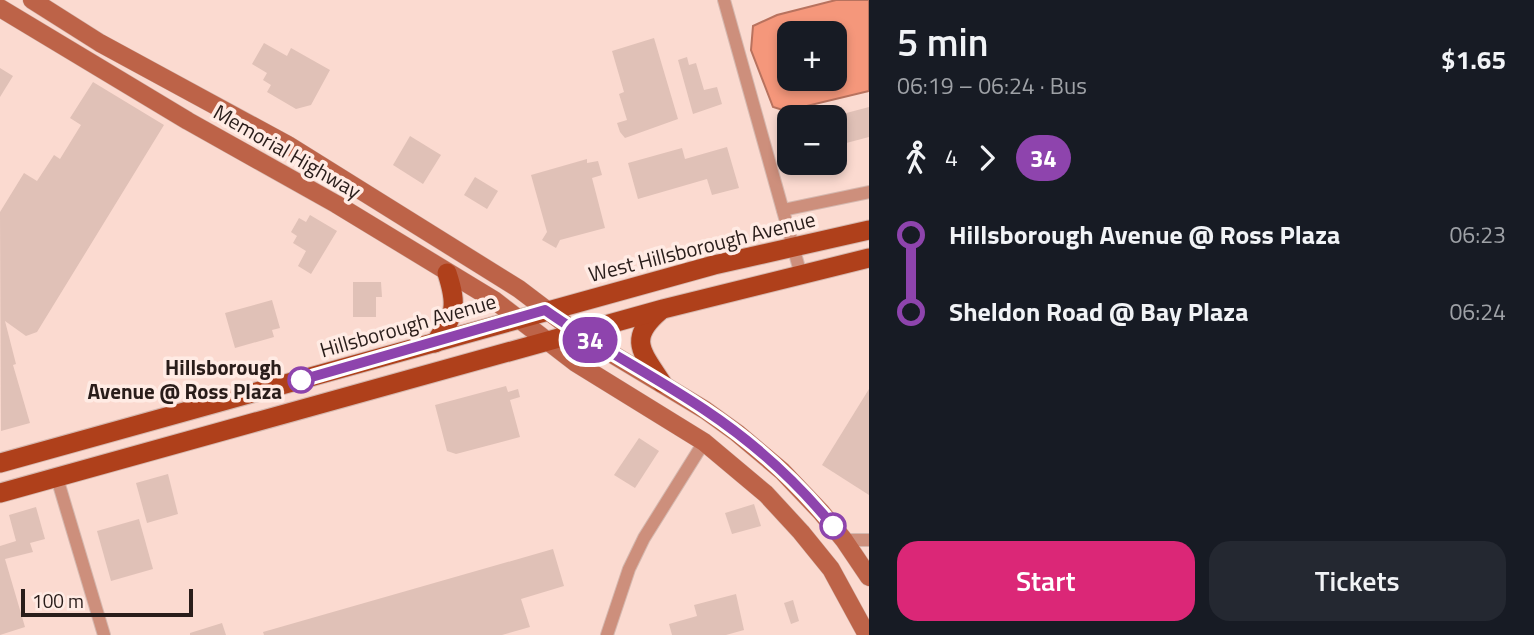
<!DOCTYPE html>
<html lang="en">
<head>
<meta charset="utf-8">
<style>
  :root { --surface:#171b24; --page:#242831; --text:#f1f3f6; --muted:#9ea1a6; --accent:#db2777 }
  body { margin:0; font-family:"Titillium Web",sans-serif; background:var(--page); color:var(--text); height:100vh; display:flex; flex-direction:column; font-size:26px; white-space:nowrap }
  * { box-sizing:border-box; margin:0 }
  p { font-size:23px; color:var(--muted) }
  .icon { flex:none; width:38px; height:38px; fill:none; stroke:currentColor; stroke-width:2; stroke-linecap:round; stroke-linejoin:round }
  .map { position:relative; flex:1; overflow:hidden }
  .details { display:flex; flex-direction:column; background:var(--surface); width:665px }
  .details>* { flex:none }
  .badge { padding:0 14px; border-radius:23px; font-size:24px; line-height:46px }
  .tools { position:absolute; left:777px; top:21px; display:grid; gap:14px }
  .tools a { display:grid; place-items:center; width:70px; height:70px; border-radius:14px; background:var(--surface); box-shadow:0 4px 10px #0003; font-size:35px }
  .scale { position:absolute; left:21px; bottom:18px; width:172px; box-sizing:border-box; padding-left:7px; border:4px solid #291d1a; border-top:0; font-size:19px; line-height:24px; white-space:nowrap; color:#291d1a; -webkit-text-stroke:5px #ffebe4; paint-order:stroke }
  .map>.badge { position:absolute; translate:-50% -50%; box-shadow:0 0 0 4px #fff }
  .legs { display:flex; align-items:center; gap:10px; height:77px; padding:0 28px; font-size:23px }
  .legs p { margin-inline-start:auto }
  .headline { display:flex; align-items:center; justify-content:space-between; height:119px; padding:0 28px }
  h1 { font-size:38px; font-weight:600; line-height:52px }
  .button { display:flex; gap:14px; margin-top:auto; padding:14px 28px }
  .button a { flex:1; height:80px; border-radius:21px; background:var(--accent); color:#fff; font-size:28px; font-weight:600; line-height:80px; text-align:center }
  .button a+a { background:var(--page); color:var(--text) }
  ul { padding:0 28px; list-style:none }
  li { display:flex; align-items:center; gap:24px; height:77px; font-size:26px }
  li i { display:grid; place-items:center; width:10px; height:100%; margin:0 9px; background:currentColor }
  li i::after { content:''; width:18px; height:18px; margin:-9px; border:5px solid; border-radius:50%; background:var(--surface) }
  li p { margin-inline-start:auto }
  li:first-child i { background:linear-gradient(#0000 50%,currentColor 0) }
  li:last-child i { background:linear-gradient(currentColor 50%,#0000 0) }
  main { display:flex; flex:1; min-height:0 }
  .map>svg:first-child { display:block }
</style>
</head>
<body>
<main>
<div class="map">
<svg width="869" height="635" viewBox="0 0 869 635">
  <rect width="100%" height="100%" fill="#fbdad0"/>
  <path fill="#f5977b" stroke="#b8725e" stroke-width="2" fill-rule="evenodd" d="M836,0H869V91L786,111L773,107L751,50L753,26L777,15ZM789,33H835V79H789Z"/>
  <g fill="#e0c1b7">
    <path d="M654,38L678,119L625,138L620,132L617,123L627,120L619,94L624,92L612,51Z"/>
    <path d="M264,43L287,56L291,48L330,70L311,105L296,109L267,92L271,85L263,80L267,73L252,64Z"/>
    <path d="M687,57L689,65L696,63L704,90L717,87L722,104L693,114L678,60Z"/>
    <path d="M0,68L13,76L0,97Z"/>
    <path d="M93,82L164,125L37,332L26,336L5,321L16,364L13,365L30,423L1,431L0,212L24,173L37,181L54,155L60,159L81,125L70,118Z"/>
    <path d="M869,107V137L835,146V116Z"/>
    <path d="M410,136L441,155L423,184L393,165Z"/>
    <path d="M727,147L739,188L712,195L707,179L638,199L628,163L682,148L685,159Z"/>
    <path d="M587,159V163L598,161L602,175L592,178L605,228L560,240L556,248L542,240L547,232L531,175Z"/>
    <path d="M475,177L498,191L487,209L464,195Z"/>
    <path d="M310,215L337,231L311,274L298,266L306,251L293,243L297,236L291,232L299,218L306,222Z"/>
    <path d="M353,282H381L382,297H376V317H353Z"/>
    <path d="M272,300L280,328L272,330L274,337L235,348L225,313Z"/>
    <path d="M506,386L508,392L518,389L520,397L510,400L520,437L456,454L447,451L435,405Z"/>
    <path d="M869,389V495L822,465Z"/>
    <path d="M639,438L659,451L635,488L614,475Z"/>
    <path d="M168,474L178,514L147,523L136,483Z"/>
    <path d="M754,504L761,526L732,534L725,513Z"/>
    <path d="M36,507L45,539L30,543L33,552L5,559L25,627L0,635V546L16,541L9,515Z"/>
    <path d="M139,519L153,569L111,581L97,531Z"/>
    <path d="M553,549L564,586L521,599L530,627L502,635H264L263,632Z"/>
    <path d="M736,594L744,630L726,635H672L669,624L697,616L694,605Z"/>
    <path d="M793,600L799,621L791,624L784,603Z"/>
    <path d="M222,623L226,635H190V633Z"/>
  </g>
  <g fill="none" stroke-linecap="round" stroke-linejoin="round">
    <defs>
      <g id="minor">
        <path d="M724,0L801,275"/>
        <path d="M783,210L869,192"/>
        <path d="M57,478L104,635"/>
        <path d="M844,540H869"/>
        <path d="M607,635L629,569L644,538L704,442"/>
      </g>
      <g id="secondary">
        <path d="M32,0L100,43L288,145L519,289L577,333L705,410L737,433L782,471L821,512L844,540L869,577"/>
        <path d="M0,8L188,121L336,204L494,300L576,363L704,442L766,494L801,532L831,569L867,635"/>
      </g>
      <g id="primary">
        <path d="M660,311C627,339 642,352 662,383"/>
        <path d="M435,343C455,314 458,307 447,273"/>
        <path d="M0,463L714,265L869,230"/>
        <path d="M0,493L663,309L869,258"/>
      </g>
    </defs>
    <use href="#minor" stroke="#d5b8af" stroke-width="14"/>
    <use href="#secondary" stroke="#d5b8af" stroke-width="19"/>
    <use href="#primary" stroke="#d5b8af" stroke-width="21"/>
    <use href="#minor" stroke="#cd8f7c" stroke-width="12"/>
    <use href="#secondary" stroke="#bd6348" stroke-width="18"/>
    <use href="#primary" stroke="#af401b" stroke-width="19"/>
  </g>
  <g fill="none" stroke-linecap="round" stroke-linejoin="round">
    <defs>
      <path id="line-1" d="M301,380L545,310C597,347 653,375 705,410C753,442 797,482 833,526"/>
    </defs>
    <use href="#line-1" stroke="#fff" stroke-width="16"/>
    <use href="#line-1" stroke="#8e44ad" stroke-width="10"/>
  </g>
  <g fill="#fff" stroke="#8e44ad" stroke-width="3.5">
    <circle cx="301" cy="380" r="12"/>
    <circle cx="833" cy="526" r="12"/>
  </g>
  <g text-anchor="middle" stroke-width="7" stroke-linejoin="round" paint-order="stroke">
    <g font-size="21" fill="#291d1a" stroke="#ffebe4">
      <text transform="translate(287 152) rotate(30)" y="7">Memorial Highway</text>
      <text transform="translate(702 247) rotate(-14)" y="7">West Hillsborough Avenue</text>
      <text transform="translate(408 326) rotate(-16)" y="7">Hillsborough Avenue</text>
    </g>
    <g font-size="21" font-weight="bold" fill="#291d1a" stroke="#ffebe4" text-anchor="end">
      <text x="282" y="375">Hillsborough<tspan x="282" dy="24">Avenue @ Ross Plaza</tspan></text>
    </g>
  </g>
</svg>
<div class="tools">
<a>+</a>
<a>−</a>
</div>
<div class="scale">100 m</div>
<b class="badge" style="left:590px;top:340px;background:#8e44ad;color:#fff">34</b>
</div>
<section class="details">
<div class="headline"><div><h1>5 min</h1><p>06:19 – 06:24 · Bus</p></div><b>$1.65</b></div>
<div class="legs"><svg class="icon" aria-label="walk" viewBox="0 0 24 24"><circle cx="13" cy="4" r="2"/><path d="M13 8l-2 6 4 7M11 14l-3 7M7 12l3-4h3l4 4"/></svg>4<svg class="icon" aria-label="forward" viewBox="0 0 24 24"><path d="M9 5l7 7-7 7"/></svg><b class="badge" style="background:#8e44ad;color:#fff">34</b></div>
<ul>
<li><i style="color:#8e44ad"></i><b>Hillsborough Avenue @ Ross Plaza</b><p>06:23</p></li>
<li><i style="color:#8e44ad"></i><b>Sheldon Road @ Bay Plaza</b><p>06:24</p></li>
</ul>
<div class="button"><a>Start</a><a>Tickets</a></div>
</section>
</main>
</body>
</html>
